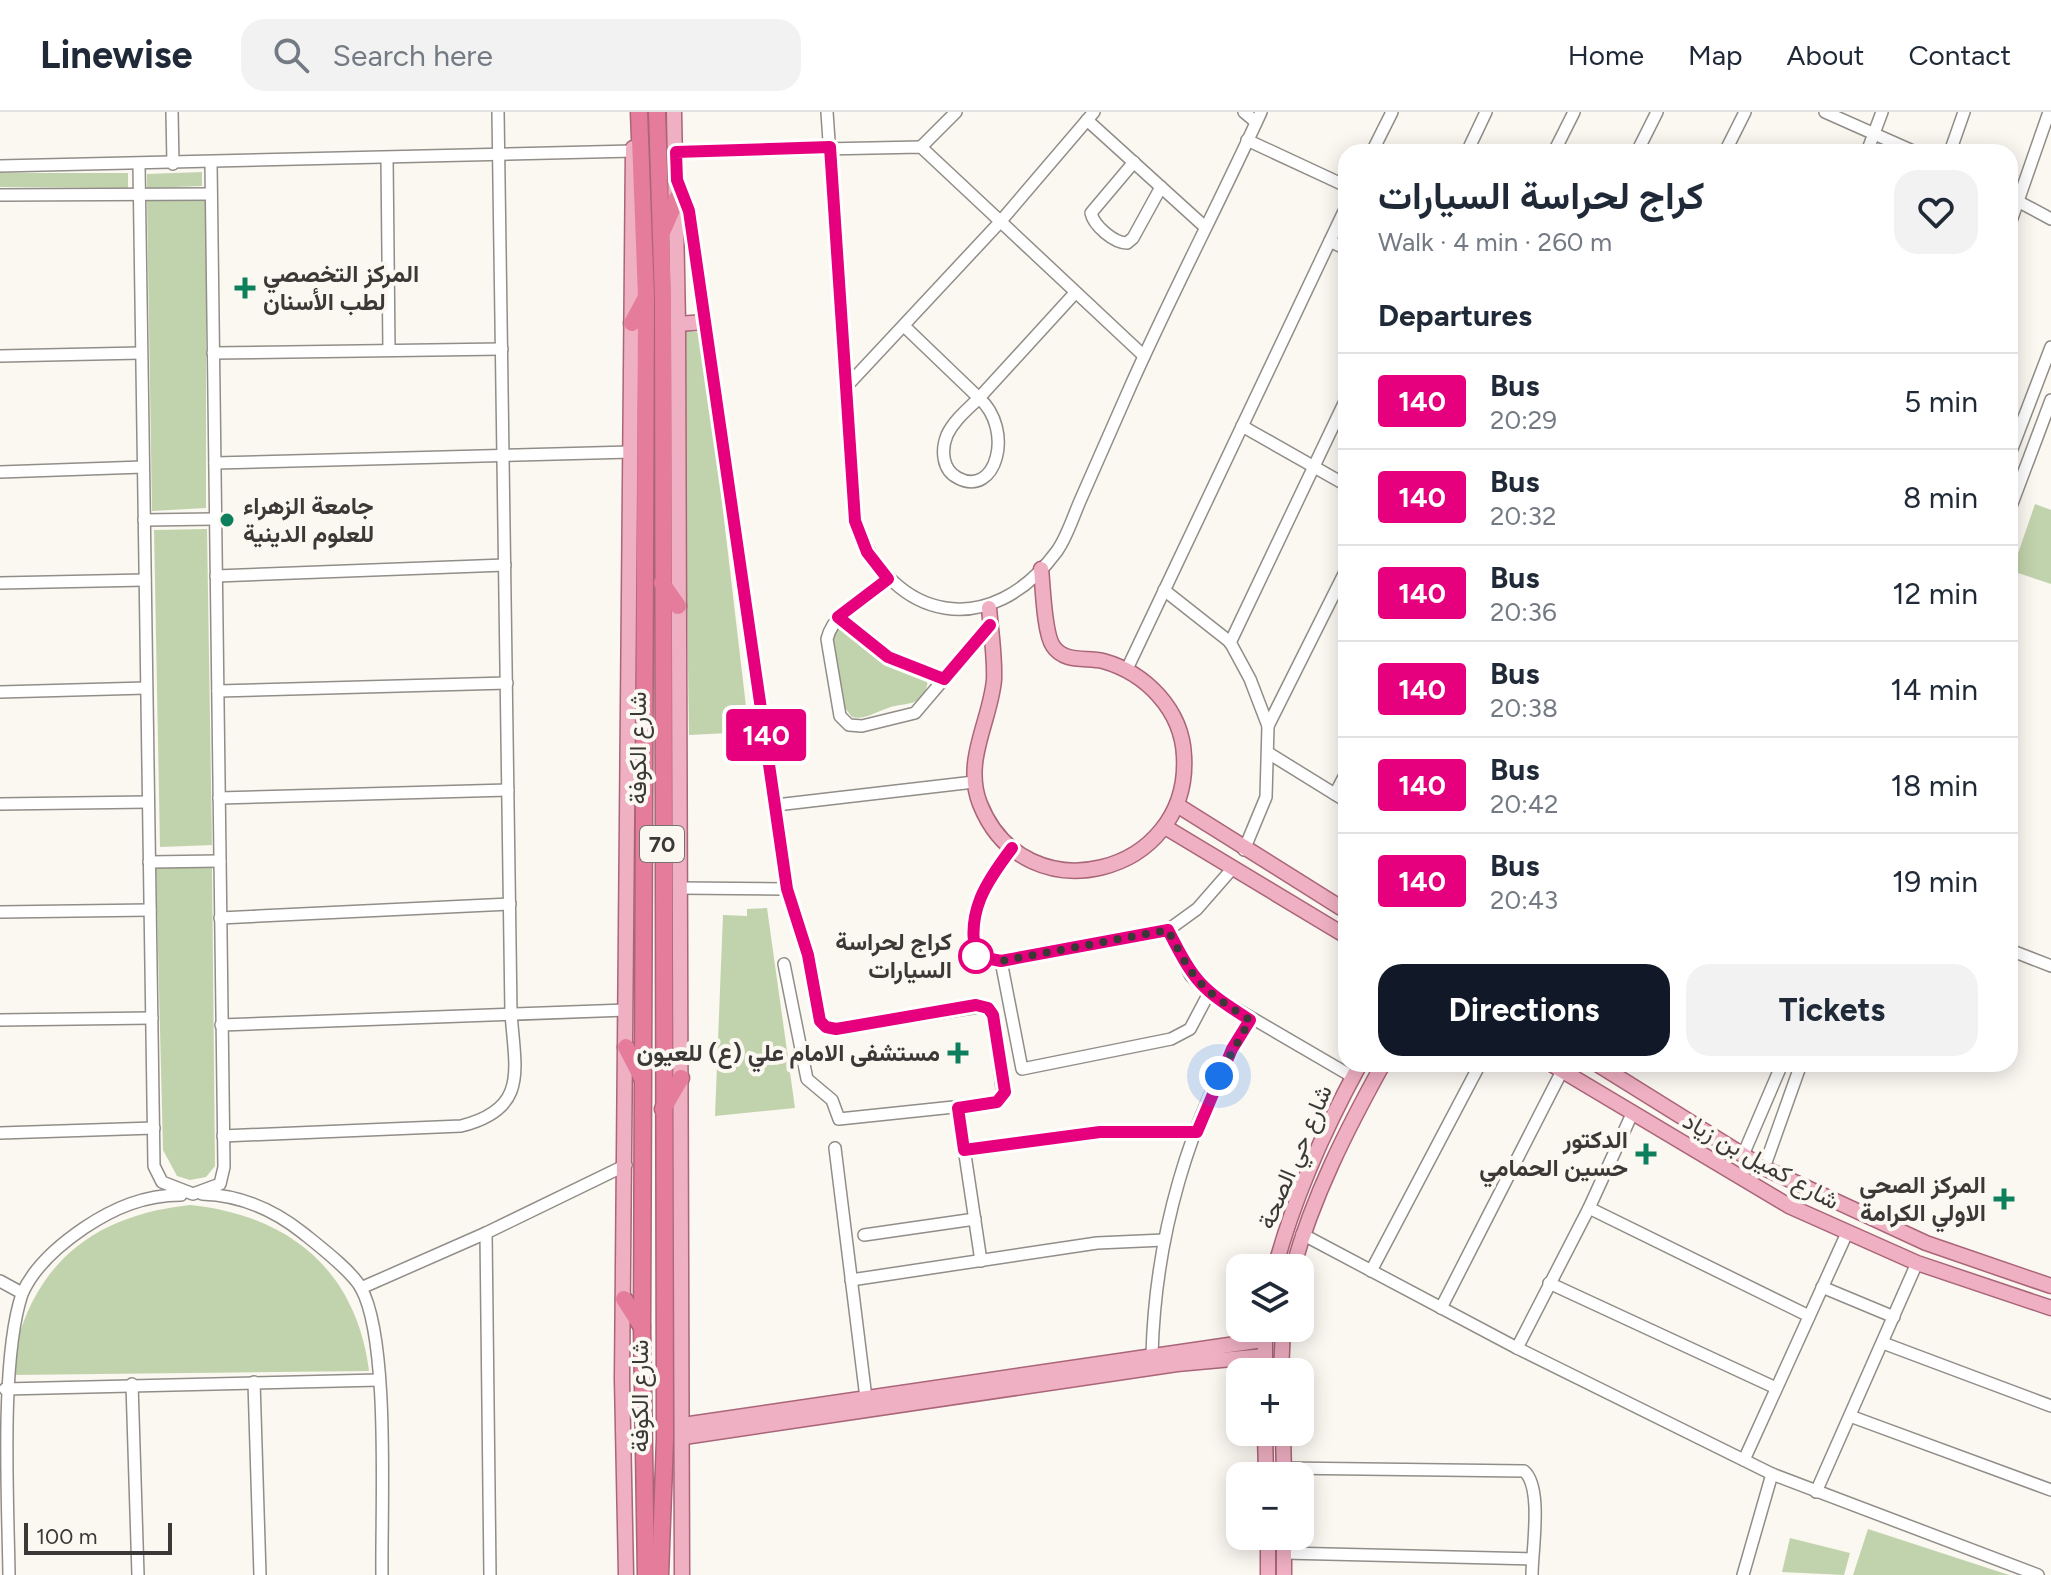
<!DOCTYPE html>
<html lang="en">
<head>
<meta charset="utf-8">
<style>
  :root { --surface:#fff; --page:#f2f2f3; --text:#1f2937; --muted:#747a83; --line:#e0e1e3; --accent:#111827 }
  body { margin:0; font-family:Figtree,Vazirmatn,sans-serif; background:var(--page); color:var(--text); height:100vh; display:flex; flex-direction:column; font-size:30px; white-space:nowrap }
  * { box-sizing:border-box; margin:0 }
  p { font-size:26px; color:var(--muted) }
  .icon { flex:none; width:44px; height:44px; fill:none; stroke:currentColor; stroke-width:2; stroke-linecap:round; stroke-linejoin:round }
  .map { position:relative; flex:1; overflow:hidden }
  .details { position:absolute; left:1338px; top:32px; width:680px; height:928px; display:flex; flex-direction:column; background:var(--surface); border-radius:24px; box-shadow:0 4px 20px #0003 }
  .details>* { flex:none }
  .badge { padding:0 16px; border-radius:6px; font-size:28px; line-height:52px }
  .controls { position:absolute; left:1226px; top:1142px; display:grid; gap:16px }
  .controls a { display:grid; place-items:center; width:88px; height:88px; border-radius:16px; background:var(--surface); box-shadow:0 4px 20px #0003; font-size:40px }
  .scale { position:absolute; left:24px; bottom:20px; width:148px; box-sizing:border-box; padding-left:8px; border:4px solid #3b3937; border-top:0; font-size:22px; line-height:28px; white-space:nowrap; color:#3b3937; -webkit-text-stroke:6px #fbf7f1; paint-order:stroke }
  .you { position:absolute; width:40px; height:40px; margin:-20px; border:6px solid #fff; border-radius:50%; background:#1a73e8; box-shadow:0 0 0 12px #1a73e833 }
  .map>.badge { position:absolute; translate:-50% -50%; box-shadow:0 0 0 4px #fff }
  h2 { padding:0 40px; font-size:30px; line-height:72px }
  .round { display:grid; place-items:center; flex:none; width:84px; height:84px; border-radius:24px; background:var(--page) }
  .summary { display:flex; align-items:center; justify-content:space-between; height:136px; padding:0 40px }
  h1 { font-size:38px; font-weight:700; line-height:60px }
  .action { display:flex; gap:16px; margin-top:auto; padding:16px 40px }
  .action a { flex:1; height:92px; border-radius:24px; background:var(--accent); color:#fff; font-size:32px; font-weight:700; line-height:92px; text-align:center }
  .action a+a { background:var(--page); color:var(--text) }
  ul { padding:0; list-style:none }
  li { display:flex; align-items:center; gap:24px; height:96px; padding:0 40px; border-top:2px solid var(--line) }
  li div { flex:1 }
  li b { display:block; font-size:30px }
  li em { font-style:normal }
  li .badge { min-width:88px; font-weight:700; text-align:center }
  header { display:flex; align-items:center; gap:48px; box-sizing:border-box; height:112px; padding:0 40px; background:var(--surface); border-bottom:2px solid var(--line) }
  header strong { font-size:38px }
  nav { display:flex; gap:44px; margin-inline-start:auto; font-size:28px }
  .search { width:560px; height:72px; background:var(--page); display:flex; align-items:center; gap:20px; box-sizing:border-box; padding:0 28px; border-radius:24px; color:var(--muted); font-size:30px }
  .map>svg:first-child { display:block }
</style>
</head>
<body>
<header>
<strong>Linewise</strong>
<div class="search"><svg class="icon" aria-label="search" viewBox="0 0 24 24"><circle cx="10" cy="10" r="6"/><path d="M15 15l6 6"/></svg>Search here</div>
<nav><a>Home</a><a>Map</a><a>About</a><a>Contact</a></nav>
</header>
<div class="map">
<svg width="2051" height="1463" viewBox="0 0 2051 1463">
  <rect width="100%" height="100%" fill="#fbf7f1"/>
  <g fill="#c1d3ac">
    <path d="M202,60V74L147,76V62Z"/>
    <path d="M0,61H128V76L0,75Z"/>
    <path d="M206,86V396L152,399L147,88Z"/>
    <path d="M683,219L702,220L749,620L689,623Z"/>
    <path d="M2035,392L2051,398V472L2012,459Z"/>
    <path d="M207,417L212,733L160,735L154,418Z"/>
    <path d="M841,514L889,551L928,566C926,597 907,589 888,596C875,600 866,608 852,605L845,596L832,526Z"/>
    <path d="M156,756H212L215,1054L206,1065L190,1068L177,1064L163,1038Z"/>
    <path d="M767,796L795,996L715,1004L723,803L747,804V797Z"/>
    <path d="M190,1093C288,1103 356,1157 369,1259L10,1263C26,1159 86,1104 190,1093Z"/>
    <path d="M1868,1417L2009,1463H1853Z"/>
    <path d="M1790,1426L1850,1441L1844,1463L1782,1460Z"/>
  </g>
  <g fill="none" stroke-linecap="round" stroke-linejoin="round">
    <defs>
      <g id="minor">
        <path d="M172,0L173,52"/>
        <path d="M827,0L855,409C892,511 991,529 1057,439C1067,425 1073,405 1080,389C1097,351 1114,312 1131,273C1172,181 1219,92 1261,0"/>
        <path d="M1244,0L1256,10"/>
        <path d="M1825,0L1915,40"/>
        <path d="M1087,8L1205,115"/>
        <path d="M1247,28L1346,74"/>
        <path d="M921,35L956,0"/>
        <path d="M676,40L921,35L1144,244"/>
        <path d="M1372,40L1392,0"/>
        <path d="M1467,40L1486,0"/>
        <path d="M1554,40L1574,0"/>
        <path d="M1637,40L1657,0"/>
        <path d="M1725,40L1745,0"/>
        <path d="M1867,40L1882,0"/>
        <path d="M1950,40L1964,0"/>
        <path d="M387,46L389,238"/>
        <path d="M1134,50L1091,101C1094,114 1114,131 1127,131L1133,126L1161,75"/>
        <path d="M139,53L154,1054L162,1070L193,1082L220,1072L224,1055L211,51"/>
        <path d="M0,54L633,39"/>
        <path d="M679,72L689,99L787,777L808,843L818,904L826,915L836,917L985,894L993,903L1003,984L992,991L839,1007L832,988L807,967L784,852"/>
        <path d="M0,83L211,82"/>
        <path d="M2010,85L2051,107"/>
        <path d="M2010,112L2049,0"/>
        <path d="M1330,129L1346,137"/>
        <path d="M904,214L979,286C1015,318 996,386 958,366C942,358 941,338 947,323C954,308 968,297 979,286C1011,251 1043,216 1075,181"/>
        <path d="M213,241L502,237"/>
        <path d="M0,244L141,241"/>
        <path d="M845,276L1000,110L1094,0"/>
        <path d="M1242,314L1346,373"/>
        <path d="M2010,342L2051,235"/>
        <path d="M215,351L630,340"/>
        <path d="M0,360L143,355"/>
        <path d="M2010,397L2051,288"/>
        <path d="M144,408L215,407"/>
        <path d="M216,464L505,453"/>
        <path d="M888,467C867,483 834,499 827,527L840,604L849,613L862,614L915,601L990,513"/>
        <path d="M0,471L145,468"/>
        <path d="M1164,478L1230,530L1250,567L1268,614L1266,685L1244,738"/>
        <path d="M838,505L888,545L944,567"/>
        <path d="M1230,531L1346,287"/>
        <path d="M1127,557L1346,95"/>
        <path d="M218,579L507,571"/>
        <path d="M0,580L146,576"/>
        <path d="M1268,614L1346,458"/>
        <path d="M1270,642L1346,689"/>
        <path d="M1335,682L1346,661"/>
        <path d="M219,686L508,678"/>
        <path d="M0,692L148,690"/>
        <path d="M776,693L974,670"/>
        <path d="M1012,736C986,770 965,800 976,844L1001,849L1168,818L1197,797L1232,757"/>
        <path d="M149,750L220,749"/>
        <path d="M679,776L787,777"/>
        <path d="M0,800L150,798"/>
        <path d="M220,806L510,792"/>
        <path d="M1168,818L1191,864L1209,881L1353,965"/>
        <path d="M2010,838L2051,854"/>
        <path d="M1001,849L1022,957L1171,927L1190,917L1209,881"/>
        <path d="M0,908L152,906"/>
        <path d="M221,913L626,898"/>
        <path d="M958,996L981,1149"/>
        <path d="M0,1021L154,1016"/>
        <path d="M223,1024L461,1014C529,997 515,958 511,901L498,0"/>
        <path d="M835,1036L866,1286"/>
        <path d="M964,1038L1100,1020H1197"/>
        <path d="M1743,1043L1782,952"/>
        <path d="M1764,1056L1801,952"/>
        <path d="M202,1082C240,1083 274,1098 303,1121C319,1134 352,1159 361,1176C390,1228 381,1398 382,1463"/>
        <path d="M1589,1096L1809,1204"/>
        <path d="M486,1121L490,1463"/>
        <path d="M1302,1122L1517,1236L1772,1362L2038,1463"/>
        <path d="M864,1123L975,1107"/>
        <path d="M1371,1159L1480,952"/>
        <path d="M851,1168L1097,1131L1164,1128"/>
        <path d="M0,1169L22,1181"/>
        <path d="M1549,1171L1776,1276"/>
        <path d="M1822,1175L1894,1205"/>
        <path d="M361,1176L486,1121L626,1053"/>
        <path d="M1441,1196L1562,959"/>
        <path d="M1883,1231L2051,1294"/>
        <path d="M1517,1236L1589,1096L1632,1002"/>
        <path d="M1152,1243C1155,1127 1188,1007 1250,908"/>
        <path d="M254,1270L260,1463"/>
        <path d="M132,1272L138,1463"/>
        <path d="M5,1277L379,1268"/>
        <path d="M1850,1304L2051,1378"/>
        <path d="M1744,1348L1847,1121"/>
        <path d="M1284,1356L1524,1359C1543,1375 1532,1438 1532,1463"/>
        <path d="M1816,1380L1917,1151"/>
        <path d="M1285,1441L1532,1447"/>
        <path d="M9,1463C8,1388 0,1248 22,1182C34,1154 59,1133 84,1116C114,1096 144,1083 181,1083"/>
        <path d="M1743,1463L1772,1362"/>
      </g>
      <g id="major">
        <path d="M674,0L678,212L682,1463"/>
        <path d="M678,212L705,210"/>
        <path d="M989,496C991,519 995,545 994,568C990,610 963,649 980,692C1025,805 1191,764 1184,644C1182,598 1146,561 1103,549C1086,545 1064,551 1053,534C1044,521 1043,475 1041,457"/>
        <path d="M1177,693L1346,799"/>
        <path d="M1165,715L1346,824"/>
        <path d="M1551,952L1789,1094L1917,1151L2051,1196"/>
        <path d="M1597,952L1764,1056L1926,1131L2051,1174"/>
        <path d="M1275,1156C1294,1085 1325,1016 1360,952"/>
        <path d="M1293,1156C1313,1084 1347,1017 1383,952"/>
        <path d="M1265,1216V1260"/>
        <path d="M1281,1260L1283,1216"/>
        <path d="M683,1313L1263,1228"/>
        <path d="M1265,1320L1266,1364"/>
        <path d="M1283,1320L1284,1364"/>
        <path d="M684,1325L1177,1252L1265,1244"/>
        <path d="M1268,1424V1463"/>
        <path d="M626,1463L622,1267L633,36"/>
        <path d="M1284,1463V1424"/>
      </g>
      <g id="highway">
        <path d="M639,0L646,185L642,1215L646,1463"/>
        <path d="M657,0L663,188L665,1327L660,1463"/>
        <path d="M663,118L677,86"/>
        <path d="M632,211L645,187"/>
        <path d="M662,471L678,494"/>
        <path d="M626,935L642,966"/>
        <path d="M663,997L681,966"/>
        <path d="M624,1187L642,1215"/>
      </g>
    </defs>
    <use href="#minor" stroke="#918d88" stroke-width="14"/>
    <use href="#major" stroke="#aa6578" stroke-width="17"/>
    <use href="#highway" stroke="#aa6578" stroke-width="19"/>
    <use href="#minor" stroke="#fff" stroke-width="11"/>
    <use href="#major" stroke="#efb0c3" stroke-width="14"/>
    <use href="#highway" stroke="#e57c9b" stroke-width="16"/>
  </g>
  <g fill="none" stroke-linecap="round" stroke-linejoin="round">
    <defs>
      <path id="line" d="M990,513L944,567L888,545L838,505L888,467L867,440L855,409L830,35L676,40L677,68L689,99L787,777L808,843L820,909L826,915L836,917L976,893L988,896L993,903L1005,980L997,990L958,996L964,1038L1100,1020H1197L1232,937L1250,908C1200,876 1195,871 1168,818L1001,849L976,844C966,800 986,770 1012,736"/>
    </defs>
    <use href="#line" stroke="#fff" stroke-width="18"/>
    <use href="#line" stroke="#e6007e" stroke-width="12"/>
    <path stroke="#3b3937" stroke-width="8" stroke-dasharray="0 14.4" d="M976,844L1001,849L1168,818C1195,871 1200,876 1250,908L1219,964"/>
  </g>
  <g fill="#0e7f5c" stroke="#fbf7f1" stroke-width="3">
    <path d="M241 164h8v8h8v8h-8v8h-8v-8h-8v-8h8z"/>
    <circle cx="227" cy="408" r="8"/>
    <path d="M954 929h8v8h8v8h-8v8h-8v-8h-8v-8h8z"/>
    <path d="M1642 1030h8v8h8v8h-8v8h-8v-8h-8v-8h8z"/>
    <path d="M2000 1075h8v8h8v8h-8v8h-8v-8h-8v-8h8z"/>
  </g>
  <circle fill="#fff" stroke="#e6007e" stroke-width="4" cx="976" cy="844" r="16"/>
  <g text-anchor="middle" stroke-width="8" stroke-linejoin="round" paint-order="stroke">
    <rect fill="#fbf7f1" stroke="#75726f" stroke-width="2" x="640" y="714" width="44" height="36" rx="6"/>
    <g font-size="22" font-weight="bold" fill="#3b3937">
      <text x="662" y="740">70</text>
    </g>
    <g font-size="24" font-weight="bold" fill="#3b3937" stroke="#fbf7f1" text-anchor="end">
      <text x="263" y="170" text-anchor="start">المركز التخصصي<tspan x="263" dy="28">لطب الأسنان</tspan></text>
      <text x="243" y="402" text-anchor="start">جامعة الزهراء<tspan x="243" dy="28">للعلوم الدينية</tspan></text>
      <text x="940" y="949">مستشفى الامام علي (ع) للعيون</text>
      <text x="1628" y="1036">الدكتور<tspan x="1628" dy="28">حسين الحمامي</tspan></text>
      <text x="1986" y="1081">المركز الصحي<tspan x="1986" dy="28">الاولي الكرامة</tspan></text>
    </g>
    <g font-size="24" fill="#3b3937" stroke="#fbf7f1">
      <text transform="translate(638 636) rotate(-90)" y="8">شارع الكوفة</text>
      <text transform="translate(1295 1045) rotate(-67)" y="8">شارع حي الصحة</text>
      <text transform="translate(1761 1049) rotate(29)" y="8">شارع كميل بن زياد</text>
      <text transform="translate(640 1284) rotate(-90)" y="8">شارع الكوفة</text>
    </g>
    <g font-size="24" font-weight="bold" fill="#3b3937" stroke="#fbf7f1" text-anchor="end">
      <text x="952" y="838">كراج لحراسة<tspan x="952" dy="28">السيارات</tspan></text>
    </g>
  </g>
</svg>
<div class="controls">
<a><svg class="icon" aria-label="layers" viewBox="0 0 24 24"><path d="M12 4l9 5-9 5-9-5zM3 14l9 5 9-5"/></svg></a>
<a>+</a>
<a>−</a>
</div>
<div class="scale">100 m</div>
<div class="you" style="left:1219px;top:964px"></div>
<b class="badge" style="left:766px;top:623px;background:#e6007e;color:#fff">140</b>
<section class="details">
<div class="summary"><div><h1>كراج لحراسة السيارات</h1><p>Walk · 4 min · 260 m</p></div><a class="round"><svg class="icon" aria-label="heart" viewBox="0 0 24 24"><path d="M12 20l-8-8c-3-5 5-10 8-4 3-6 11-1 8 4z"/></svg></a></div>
<h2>Departures</h2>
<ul>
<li><span class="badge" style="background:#e6007e;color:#fff">140</span><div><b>Bus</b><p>20:29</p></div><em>5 min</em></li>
<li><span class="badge" style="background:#e6007e;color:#fff">140</span><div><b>Bus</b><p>20:32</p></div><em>8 min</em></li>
<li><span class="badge" style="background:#e6007e;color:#fff">140</span><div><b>Bus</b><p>20:36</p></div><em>12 min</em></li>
<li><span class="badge" style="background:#e6007e;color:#fff">140</span><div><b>Bus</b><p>20:38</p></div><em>14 min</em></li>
<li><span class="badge" style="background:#e6007e;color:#fff">140</span><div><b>Bus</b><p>20:42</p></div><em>18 min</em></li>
<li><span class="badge" style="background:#e6007e;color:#fff">140</span><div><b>Bus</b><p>20:43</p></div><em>19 min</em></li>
</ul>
<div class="action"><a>Directions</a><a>Tickets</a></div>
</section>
</div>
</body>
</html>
